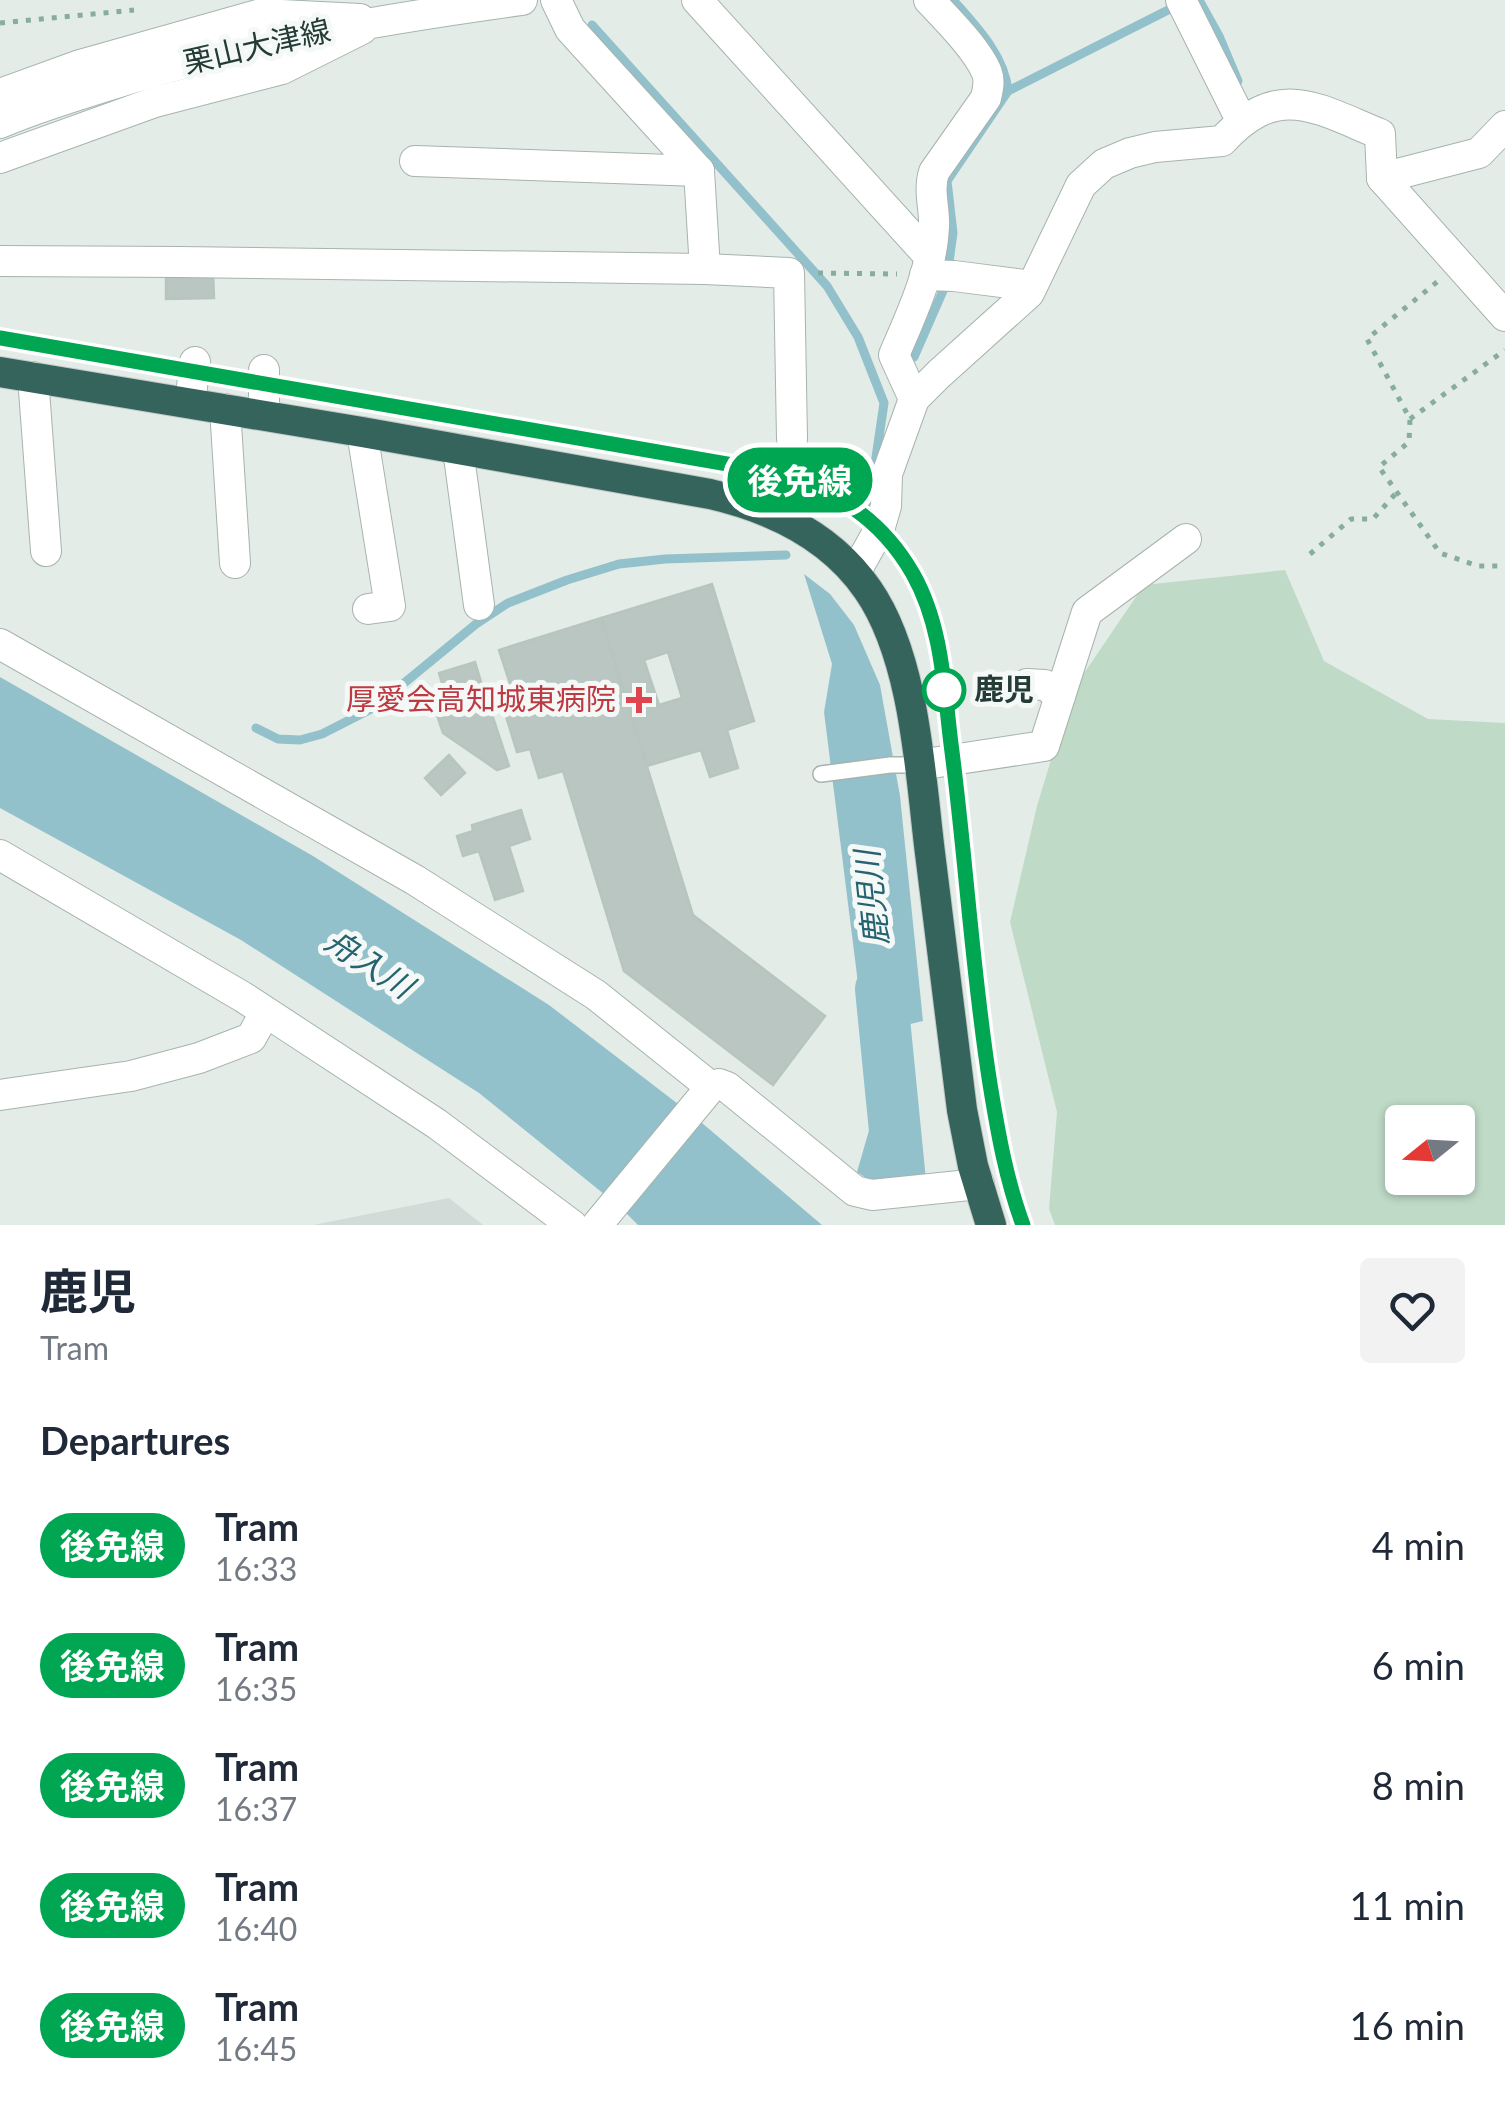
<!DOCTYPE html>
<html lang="en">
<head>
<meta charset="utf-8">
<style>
  :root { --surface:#fff; --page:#f2f2f3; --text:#1f2937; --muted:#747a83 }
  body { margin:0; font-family:Lato,"Noto Sans JP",sans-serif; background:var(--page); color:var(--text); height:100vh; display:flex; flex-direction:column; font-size:38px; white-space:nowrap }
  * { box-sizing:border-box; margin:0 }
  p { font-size:32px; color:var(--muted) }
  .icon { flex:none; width:55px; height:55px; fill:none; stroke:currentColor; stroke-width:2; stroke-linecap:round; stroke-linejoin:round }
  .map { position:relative; height:1225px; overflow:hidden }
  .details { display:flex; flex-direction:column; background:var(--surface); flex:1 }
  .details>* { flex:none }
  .badge { padding:0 20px; border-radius:32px; font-size:35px; line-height:65px }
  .needle { width:65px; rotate:252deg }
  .buttons { position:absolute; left:1385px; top:1105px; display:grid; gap:20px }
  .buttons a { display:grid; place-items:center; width:90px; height:90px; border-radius:10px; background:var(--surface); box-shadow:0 2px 8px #0004; font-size:50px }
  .map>.badge { position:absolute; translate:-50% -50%; box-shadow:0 0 0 5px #fff }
  h2 { padding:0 40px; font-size:38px; line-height:90px }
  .round { display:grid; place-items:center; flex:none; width:105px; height:105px; border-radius:10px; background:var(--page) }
  .head { display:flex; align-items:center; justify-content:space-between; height:170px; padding:0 40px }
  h1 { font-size:48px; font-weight:700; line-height:75px }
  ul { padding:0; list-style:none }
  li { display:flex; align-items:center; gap:30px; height:120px; padding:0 40px }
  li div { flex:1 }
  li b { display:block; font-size:38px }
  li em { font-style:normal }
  li .badge { min-width:110px; font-weight:700; text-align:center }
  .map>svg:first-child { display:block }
</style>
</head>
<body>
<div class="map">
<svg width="1505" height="1225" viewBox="0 0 1505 1225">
  <rect width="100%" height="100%" fill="#e4ece8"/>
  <path fill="#d2dbd7" d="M449,1198L483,1225H313Z"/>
  <path fill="#bfdac7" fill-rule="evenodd" d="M1285,570L1324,661L1428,719L1505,723V1225H1055L1049,1209L1057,1112L1010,922L1037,806L1072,691L1144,585ZM1402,1122H1458V1178H1402Z"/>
  <g fill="#92c1cb">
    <path d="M804,574L830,594L854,625L880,685L900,796L923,1021L885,1030L895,1144L922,1142L913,1179L877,1185L857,1172L870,1127V1079L824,712L832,664Z"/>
    <path d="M0,677L313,856L549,1005L695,1117L822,1225H638L620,1207L479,1093L241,940L0,808Z"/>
  </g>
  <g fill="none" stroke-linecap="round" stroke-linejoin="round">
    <g stroke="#92c1cb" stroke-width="9">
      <path d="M1199,0L1219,36L1238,81"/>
      <path d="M592,25L827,286L858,337L884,403L869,505"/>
      <path d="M1008,91L1172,8"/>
      <path d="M914,357L946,284L953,233L947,181L1008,91C1005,56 976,26 953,0"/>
      <path d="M256,728L278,739L300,740L322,734L375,707L476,624L508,603L567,580L619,564L665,559L786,555"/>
    </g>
    <path stroke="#92c1cb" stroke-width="52" d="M881,989L900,1181"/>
  </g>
  <g fill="#b9c6c1" stroke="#b7c5bf" stroke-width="2.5" fill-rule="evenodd">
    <path d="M166,273H213L214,298L166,299Z"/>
    <path d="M712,584L754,721L727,730L738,768L710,777L701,750L647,766L601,618ZM668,652L682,698L659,705L644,660Z"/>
    <path d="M601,618L693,915L825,1016L773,1085L624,971L563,771L539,778L530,749L517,752L500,697L513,693L499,650Z"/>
    <path d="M475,662L481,682L445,693L439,673Z"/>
    <path d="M482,684L509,766L497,770L443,733L431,697Z"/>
    <path d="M449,755L465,773L441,795L425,778Z"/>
    <path d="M521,810L530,839L509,846L523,891L495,900L479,851L463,856L457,836L473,831L472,825Z"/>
  </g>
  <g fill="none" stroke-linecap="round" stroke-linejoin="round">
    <defs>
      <path id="lane" d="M821,774L890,765H919"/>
      <g id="street">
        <path d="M556,0L570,29L699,171L705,269"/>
        <path d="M697,0L929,256"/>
        <path d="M1181,0L1241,120"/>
        <path d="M0,94L77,66L261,14L360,19"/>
        <path d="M0,158L155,102L282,69L362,29"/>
        <path d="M415,161L699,171"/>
        <path d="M1382,178L1505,316"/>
        <path d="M0,261L180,262L705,269L789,273L792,439"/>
        <path d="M925,275L954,276L1032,286"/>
        <path d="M33,377L46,551"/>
        <path d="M914,399L939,374L1029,293L1081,185L1104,164L1130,153L1155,147L1222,141C1278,80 1316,108 1380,134L1382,178L1479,153L1505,126"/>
        <path d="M190,403L195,362"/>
        <path d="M225,409L235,563"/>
        <path d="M264,415V370"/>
        <path d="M362,432L390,606L368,609"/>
        <path d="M458,449L479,605"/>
        <path d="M855,573L879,530L886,506L887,474L914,399L894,355C911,315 932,272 934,227C935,208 928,191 934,172L986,98C988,89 990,81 987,73C978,50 946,18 929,0"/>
        <path d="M0,644L415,880L596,995L711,1087L719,1084L727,1087L855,1191L872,1195L979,1184"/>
        <path d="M1027,684L1045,685L1060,696"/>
        <path d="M919,765L1044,746L1087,612L1186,539"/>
        <path d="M0,855L243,997L437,1124L572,1225"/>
        <path d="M0,1095L131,1076L199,1058L251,1038L265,1013"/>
        <path d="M597,1225L711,1087"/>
      </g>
      <path id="secondary" d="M0,123C31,110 62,100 94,90C233,44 377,20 522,0"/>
      <path id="highway" d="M0,372L362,432L710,494C771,508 831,536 868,590C915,658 920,772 930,853C941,939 951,1024 962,1110L973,1166L991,1225"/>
    </defs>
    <use href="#lane" stroke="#a7b3af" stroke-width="18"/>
    <use href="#street" stroke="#a7b3af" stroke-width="32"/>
    <use href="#secondary" stroke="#a3b6b0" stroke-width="32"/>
    <use href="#highway" stroke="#c2c8c7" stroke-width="32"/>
    <g stroke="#87aca1" stroke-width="5" stroke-dasharray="5 8" stroke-linecap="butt">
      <path d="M0,23L134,10"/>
      <path d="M818,273L897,274"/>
      <path d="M1437,282L1367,339L1410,419L1409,442L1379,467L1440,553L1478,566H1505"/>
      <path d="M1410,419L1505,350"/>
      <path d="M1310,554L1351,519H1373L1397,492"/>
    </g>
    <use href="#lane" stroke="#fff" stroke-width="15"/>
    <use href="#street" stroke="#fff" stroke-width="30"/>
    <use href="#secondary" stroke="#fff" stroke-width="30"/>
    <use href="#highway" stroke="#34645b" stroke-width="30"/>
    <g stroke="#607771" stroke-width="2.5">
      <path d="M0,338L768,471C832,489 879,515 913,574C945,629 948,711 955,774C962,842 969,910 976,979C985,1061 994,1147 1023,1225"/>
      <path d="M739,480L807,497"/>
    </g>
  </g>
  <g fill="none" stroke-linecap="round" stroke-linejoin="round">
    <defs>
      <path id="line" d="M0,338L768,471C832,489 879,515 913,574C942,625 944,687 951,744C966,857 972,972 990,1084C998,1133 1006,1179 1023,1225"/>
    </defs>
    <use href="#line" stroke="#fff" stroke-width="22"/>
    <use href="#line" stroke="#00a651" stroke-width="15"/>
  </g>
  <circle fill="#fff" stroke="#00a651" stroke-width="5" cx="944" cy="690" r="20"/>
  <path fill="#e0444e" stroke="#f4f8f6" stroke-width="4" d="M634 685h10v10h10v10h-10v10h-10v-10h-10v-10h10z"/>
  <g text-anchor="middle" stroke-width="10" stroke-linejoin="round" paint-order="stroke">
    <g font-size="30" fill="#253b36" stroke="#f4f8f6">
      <text transform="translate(257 47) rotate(-13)" y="10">栗山大津線</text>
    </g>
    <g font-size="30" font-weight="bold" fill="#253b36" stroke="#f4f8f6" text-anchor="start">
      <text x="974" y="700">鹿児</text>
    </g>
    <g font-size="30" fill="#be3a42" stroke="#f4f8f6" text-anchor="end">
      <text x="616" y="710">厚愛会高知城東病院</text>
    </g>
    <g font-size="32" font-style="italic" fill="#256371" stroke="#f4f8f6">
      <text transform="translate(872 898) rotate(-96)" y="11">鹿児川</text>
      <text transform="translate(369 964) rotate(33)" y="11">舟入川</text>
    </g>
  </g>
</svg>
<div class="buttons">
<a><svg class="needle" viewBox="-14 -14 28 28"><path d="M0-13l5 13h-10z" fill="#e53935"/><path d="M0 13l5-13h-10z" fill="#747a83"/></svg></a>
</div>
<b class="badge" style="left:800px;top:480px;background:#00a651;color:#fff">後免線</b>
</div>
<section class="details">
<div class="head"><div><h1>鹿児</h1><p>Tram</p></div><a class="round"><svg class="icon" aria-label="heart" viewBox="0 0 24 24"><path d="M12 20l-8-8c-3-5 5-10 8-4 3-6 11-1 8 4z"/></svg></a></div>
<h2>Departures</h2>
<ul>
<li><span class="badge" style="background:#00a651;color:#fff">後免線</span><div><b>Tram</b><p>16:33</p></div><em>4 min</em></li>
<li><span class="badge" style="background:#00a651;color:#fff">後免線</span><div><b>Tram</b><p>16:35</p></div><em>6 min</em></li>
<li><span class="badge" style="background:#00a651;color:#fff">後免線</span><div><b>Tram</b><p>16:37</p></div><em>8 min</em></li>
<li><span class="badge" style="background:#00a651;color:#fff">後免線</span><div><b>Tram</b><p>16:40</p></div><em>11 min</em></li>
<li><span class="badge" style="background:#00a651;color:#fff">後免線</span><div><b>Tram</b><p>16:45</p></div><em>16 min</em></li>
</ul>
</section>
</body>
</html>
